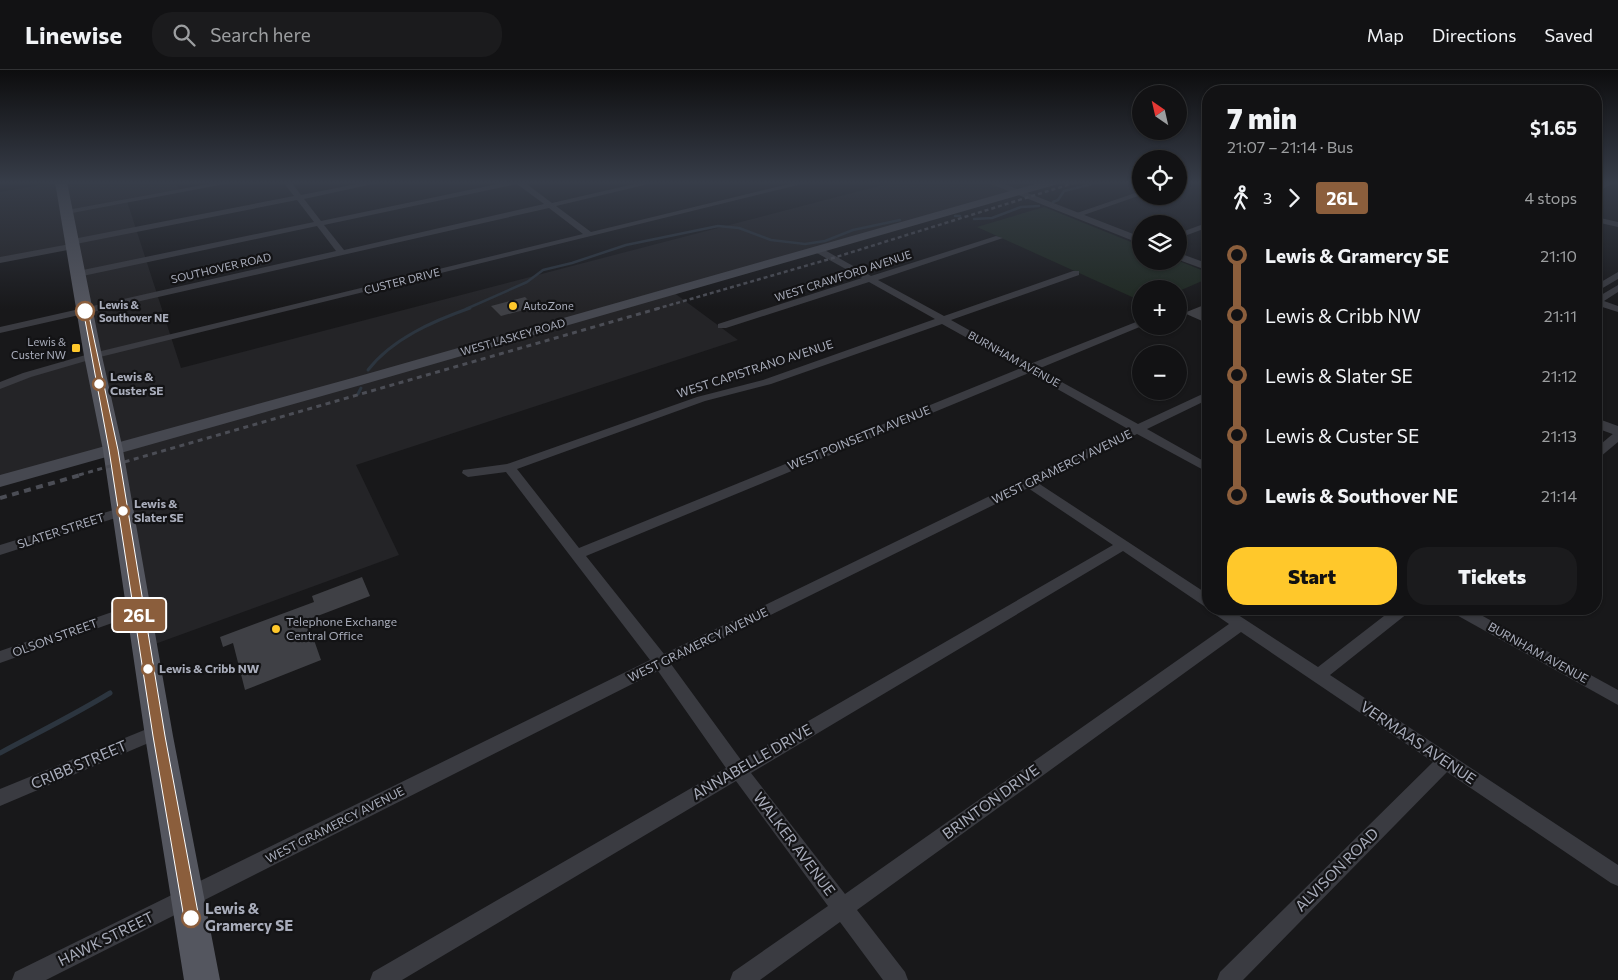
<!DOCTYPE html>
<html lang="en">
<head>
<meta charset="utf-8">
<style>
  :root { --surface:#121214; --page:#1b1b1d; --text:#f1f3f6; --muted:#9c9ea0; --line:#313234; --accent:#ffc82b }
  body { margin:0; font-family:Commissioner,sans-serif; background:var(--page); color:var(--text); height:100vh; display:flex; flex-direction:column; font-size:19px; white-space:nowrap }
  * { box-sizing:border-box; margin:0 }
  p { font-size:16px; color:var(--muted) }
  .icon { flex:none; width:28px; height:28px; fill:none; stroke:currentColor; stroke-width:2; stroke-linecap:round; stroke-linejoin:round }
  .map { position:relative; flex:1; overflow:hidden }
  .panel { position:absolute; left:1202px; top:15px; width:400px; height:530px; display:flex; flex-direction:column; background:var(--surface); border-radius:20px; box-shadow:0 1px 4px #0004,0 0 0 1px var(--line) }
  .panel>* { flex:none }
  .badge { padding:0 10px; border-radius:4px; font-size:18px; line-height:32px }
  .needle { width:32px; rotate:326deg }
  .fabs { position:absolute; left:1132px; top:15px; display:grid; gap:10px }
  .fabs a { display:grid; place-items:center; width:55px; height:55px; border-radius:50%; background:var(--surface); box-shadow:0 1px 4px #0004,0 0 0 1px var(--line); font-size:25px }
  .map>.badge { position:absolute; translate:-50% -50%; box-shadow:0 0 0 2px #fff }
  .legs { display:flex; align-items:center; gap:8px; height:55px; padding:0 25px; font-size:16px }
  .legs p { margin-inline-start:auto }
  .headline { display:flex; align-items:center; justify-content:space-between; height:85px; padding:0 25px }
  h1 { font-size:28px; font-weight:800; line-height:38px }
  .cta { display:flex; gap:10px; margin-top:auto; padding:10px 25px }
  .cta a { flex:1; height:58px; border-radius:20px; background:var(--accent); color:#111; font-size:20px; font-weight:800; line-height:58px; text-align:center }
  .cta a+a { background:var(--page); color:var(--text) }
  ul { padding:0 25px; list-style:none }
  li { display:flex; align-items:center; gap:18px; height:60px; font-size:19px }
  li i { display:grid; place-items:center; width:8px; height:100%; margin:0 6px; background:currentColor }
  li i::after { content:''; width:12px; height:12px; margin:-6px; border:4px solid; border-radius:50%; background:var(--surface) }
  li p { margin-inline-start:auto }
  li:first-child i { background:linear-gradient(#0000 50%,currentColor 0) }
  li:last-child i { background:linear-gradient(currentColor 50%,#0000 0) }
  header { display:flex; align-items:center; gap:30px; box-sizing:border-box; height:70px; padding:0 25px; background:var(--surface); border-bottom:1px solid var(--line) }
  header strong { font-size:24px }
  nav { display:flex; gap:28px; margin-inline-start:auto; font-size:18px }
  .search { width:350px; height:45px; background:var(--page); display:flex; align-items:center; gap:12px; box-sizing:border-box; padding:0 18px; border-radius:20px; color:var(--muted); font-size:19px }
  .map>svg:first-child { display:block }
</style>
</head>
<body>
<header>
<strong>Linewise</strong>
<div class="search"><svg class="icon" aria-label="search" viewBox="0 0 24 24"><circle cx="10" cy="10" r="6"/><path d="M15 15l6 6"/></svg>Search here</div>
<nav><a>Map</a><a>Directions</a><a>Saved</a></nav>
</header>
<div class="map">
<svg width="1618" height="910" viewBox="0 0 1618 910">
  <rect width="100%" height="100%" fill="#18181a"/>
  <path fill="#242427" d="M57,112H175L180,121L127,131L181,298L894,112H1054L673,222L738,270L356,395L399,485L144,578L113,380L0,412V317L93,286L73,174L0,188V122Z"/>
  <path fill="#1f2921" d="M1044,137L1141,176V191H1179L1209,203V208L1179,221V219H1141V231L977,157Z"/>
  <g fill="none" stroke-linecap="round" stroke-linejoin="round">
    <g stroke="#2c353f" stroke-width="2.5">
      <path d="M1053,132L1058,130L1064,121L1100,112"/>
      <path d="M955,146H960"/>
      <path d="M974,149L992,148L1021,137L1039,136"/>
      <path d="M466,239L527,212L543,200L572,193L626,175L718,156L739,158L771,170L805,174L825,171L853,160L900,150"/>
    </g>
    <g stroke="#2c353f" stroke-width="3">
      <path d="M368,300C392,269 433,251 470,238"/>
      <path d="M358,324L361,318"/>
    </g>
    <path stroke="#2c353f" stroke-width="5" d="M0,683C37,663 74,645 110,623"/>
  </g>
  <g fill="#3f4045">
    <path d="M525,227L535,237L501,246L491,236Z"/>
    <path d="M1209,233V254L1184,243Z"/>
    <path d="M362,507L370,526L307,550L321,590L245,620L233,573L223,577L220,567L314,532L312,526Z"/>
  </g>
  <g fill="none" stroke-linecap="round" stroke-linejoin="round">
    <g fill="#3a3b41" fill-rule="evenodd">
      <path d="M219,112H235L67,144L63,142L67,140Z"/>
      <path d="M283,112H291L301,125L367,112H382L304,129L321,151L507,112H524L552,133L643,112H657L556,136L591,162L797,112H810L96,288L31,307L0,319V312L23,303L89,284L583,164L549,138L0,263V257L336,181L317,156L78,207L73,204L78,201L314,152L297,130L76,174L77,176L73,179L0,193V187L70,174L69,172L73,169L294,126ZM517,114L544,134L344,180L324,155Z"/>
      <path d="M1606,112H1616L1596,122V117Z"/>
      <path d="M1141,121V125L1078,147L1071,145Z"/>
      <path d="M1596,147L1618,152V157L1596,152Z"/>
      <path d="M1209,152V157L1179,168V163Z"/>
      <path d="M996,166L1003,168L878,210L944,246L1073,201H1079V205L951,250L1030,294L1141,250L1142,256L1038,299L1138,354L1209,321V329L1147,359L1209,394V403L1137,364L1038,413L1209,525V537L1204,536L1123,481L751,703L845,824L1229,554L1213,543L1210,539H1229L1318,597L1393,539H1411L1408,543L1330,605L1618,795V816L1611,813L1447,702L1243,910H1217L1220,902L1433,692L1241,562L857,840L905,902L908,910H883L840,852L760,910H730L733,902L828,836L736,711L402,910H370L373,902L726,698L658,601L46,910H12L15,902L650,590L506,402L468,407L462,403L463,400L507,394L697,327L763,310L935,249L869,212L726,258H718V254L862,208L815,182V178H821L871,206ZM942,254L1021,298L579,478L517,399L705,331L771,314ZM1029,303L1128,359L664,584L586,486ZM1028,418L1113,475L741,690L671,594Z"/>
      <path d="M1618,202V209L1596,222V215Z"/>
      <path d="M1618,215V222L1604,231L1618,236V242L1596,235V228Z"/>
      <path d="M1618,362V372L1600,387L1596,388V378L1614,363Z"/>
      <path d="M123,437L130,441L128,444L0,485V475Z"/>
      <path d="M138,533L143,534L146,538L143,542L0,593V581Z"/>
      <path d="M1450,539H1470L1618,620V635L1453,543Z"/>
      <path d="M159,654L165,656L168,661L165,666L0,736V719Z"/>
    </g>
    <g fill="#3a3b41" fill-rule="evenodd">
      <path d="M986,112H999L1141,167V174Z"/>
      <path d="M1179,183L1209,194V201L1179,190Z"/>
      <path d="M1596,348L1618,356V366L1596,358Z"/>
    </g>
    <path fill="#464850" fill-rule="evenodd" d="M1042,112H1059L1058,114L368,313L0,417V405L356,307Z"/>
    <path fill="#54565f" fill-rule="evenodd" d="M55,112H67L102,286L123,380L173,666L220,910H184L145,666L103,380L84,286Z"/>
    <path stroke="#4b4d55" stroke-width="2.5" stroke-dasharray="4 3" stroke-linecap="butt" d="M656,239L833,188L1077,112"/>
    <path stroke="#4b4d55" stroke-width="3" stroke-dasharray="5 4.5" stroke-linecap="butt" d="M79,405L660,238"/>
    <path stroke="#4b4d55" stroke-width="4" stroke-dasharray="7 5.5" stroke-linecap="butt" d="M0,428L84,404"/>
  </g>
  <linearGradient id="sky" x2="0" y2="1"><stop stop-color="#0d0d0e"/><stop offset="0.47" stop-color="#373d49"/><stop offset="1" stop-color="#373d49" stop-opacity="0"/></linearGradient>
  <rect width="1618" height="239" fill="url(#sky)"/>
  <path fill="#8b5e3c" stroke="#fff" d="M83,239L88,241L118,380L165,666L199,848L196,854L191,856L186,854L184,848L153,666L109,380Z"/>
  <g fill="#ffc82b" stroke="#131315" stroke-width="2">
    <circle cx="513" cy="236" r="5"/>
    <rect x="71" y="273" width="10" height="10" rx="2.5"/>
    <circle cx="276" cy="559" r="5"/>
  </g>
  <g fill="#fff" stroke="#8b5e3c" stroke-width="2.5">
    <circle cx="85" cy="241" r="9"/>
    <circle cx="99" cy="314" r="6"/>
    <circle cx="123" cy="441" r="6"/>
    <circle cx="148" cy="599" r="6"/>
    <circle cx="191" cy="848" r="9"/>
  </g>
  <g text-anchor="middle" stroke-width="4.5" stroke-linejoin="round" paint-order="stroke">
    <g font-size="11" fill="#a9adbb" stroke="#131315">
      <text transform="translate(221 198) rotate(-13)" y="4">SOUTHOVER ROAD</text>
      <text transform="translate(843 206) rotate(-18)" y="4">WEST CRAWFORD AVENUE</text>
      <text transform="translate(402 211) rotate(-14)" y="4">CUSTER DRIVE</text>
      <text transform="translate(513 267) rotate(-16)" y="4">WEST LASKEY ROAD</text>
      <text transform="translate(1014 289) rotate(29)" y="4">BURNHAM AVENUE</text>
    </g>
    <g font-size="11" font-weight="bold" fill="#a9adbb" stroke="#131315" text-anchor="start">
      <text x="99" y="239">Lewis &amp;<tspan x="99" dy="13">Southover NE</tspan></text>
    </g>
    <g font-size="11" fill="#a9adbb" stroke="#131315" text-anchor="start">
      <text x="523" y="240">AutoZone</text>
      <text x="66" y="276" text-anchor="end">Lewis &amp;<tspan x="66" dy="13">Custer NW</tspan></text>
    </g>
    <g font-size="12" fill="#a9adbb" stroke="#131315">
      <text transform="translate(755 299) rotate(-18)" y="4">WEST CAPISTRANO AVENUE</text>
      <text transform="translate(859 368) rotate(-22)" y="4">WEST POINSETTA AVENUE</text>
      <text transform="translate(1062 397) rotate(-26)" y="4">WEST GRAMERCY AVENUE</text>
      <text transform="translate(61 461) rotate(-18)" y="4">SLATER STREET</text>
      <text transform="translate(55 568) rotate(-20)" y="4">OLSON STREET</text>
      <text transform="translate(698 575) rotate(-26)" y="4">WEST GRAMERCY AVENUE</text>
      <text transform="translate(1538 583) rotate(29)" y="4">BURNHAM AVENUE</text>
      <text transform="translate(335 755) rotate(-27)" y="4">WEST GRAMERCY AVENUE</text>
    </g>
    <g font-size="12" font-weight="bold" fill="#a9adbb" stroke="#131315" text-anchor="start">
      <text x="110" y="311">Lewis &amp;<tspan x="110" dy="14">Custer SE</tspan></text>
      <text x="134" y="438">Lewis &amp;<tspan x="134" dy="14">Slater SE</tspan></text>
      <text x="159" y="603">Lewis &amp; Cribb NW</text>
    </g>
    <g font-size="12" fill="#a9adbb" stroke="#131315" text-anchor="start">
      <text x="286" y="556">Telephone Exchange<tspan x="286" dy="14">Central Office</tspan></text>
    </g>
    <g font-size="15" fill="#a9adbb" stroke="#131315">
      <text transform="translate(1418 673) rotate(34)" y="5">VERMAAS AVENUE</text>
      <text transform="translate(752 692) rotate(-30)" y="5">ANNABELLE DRIVE</text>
      <text transform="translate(79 695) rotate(-23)" y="5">CRIBB STREET</text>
      <text transform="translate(991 732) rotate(-36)" y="5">BRINTON DRIVE</text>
      <text transform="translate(794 774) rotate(53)" y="5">WALKER AVENUE</text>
      <text transform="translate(1337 800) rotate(-45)" y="5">ALVISON ROAD</text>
      <text transform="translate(106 869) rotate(-26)" y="5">HAWK STREET</text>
    </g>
    <g font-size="15" font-weight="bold" fill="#a9adbb" stroke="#131315" text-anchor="start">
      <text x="205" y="844">Lewis &amp;<tspan x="205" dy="17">Gramercy SE</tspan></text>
    </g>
  </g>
</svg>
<div class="fabs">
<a><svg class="needle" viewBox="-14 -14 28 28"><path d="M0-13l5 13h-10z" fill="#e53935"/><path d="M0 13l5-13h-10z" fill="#9c9ea0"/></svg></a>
<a><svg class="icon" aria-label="locate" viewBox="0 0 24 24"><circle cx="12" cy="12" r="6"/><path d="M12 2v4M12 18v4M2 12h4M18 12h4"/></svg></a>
<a><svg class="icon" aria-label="layers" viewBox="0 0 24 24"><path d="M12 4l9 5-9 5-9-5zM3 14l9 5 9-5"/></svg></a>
<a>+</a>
<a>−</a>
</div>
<b class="badge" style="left:139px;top:545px;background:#8b5e3c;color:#fff">26L</b>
<section class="panel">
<div class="headline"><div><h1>7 min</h1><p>21:07 – 21:14 · Bus</p></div><b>$1.65</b></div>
<div class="legs"><svg class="icon" aria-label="walk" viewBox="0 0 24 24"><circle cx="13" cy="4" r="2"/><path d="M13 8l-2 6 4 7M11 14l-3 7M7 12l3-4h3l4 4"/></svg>3<svg class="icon" aria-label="forward" viewBox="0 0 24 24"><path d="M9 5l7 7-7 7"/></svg><b class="badge" style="background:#8b5e3c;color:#fff">26L</b><p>4 stops</p></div>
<ul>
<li><i style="color:#8b5e3c"></i><b>Lewis &amp; Gramercy SE</b><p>21:10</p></li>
<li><i style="color:#8b5e3c"></i><span>Lewis &amp; Cribb NW</span><p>21:11</p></li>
<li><i style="color:#8b5e3c"></i><span>Lewis &amp; Slater SE</span><p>21:12</p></li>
<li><i style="color:#8b5e3c"></i><span>Lewis &amp; Custer SE</span><p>21:13</p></li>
<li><i style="color:#8b5e3c"></i><b>Lewis &amp; Southover NE</b><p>21:14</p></li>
</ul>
<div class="cta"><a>Start</a><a>Tickets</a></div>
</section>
</div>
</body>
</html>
